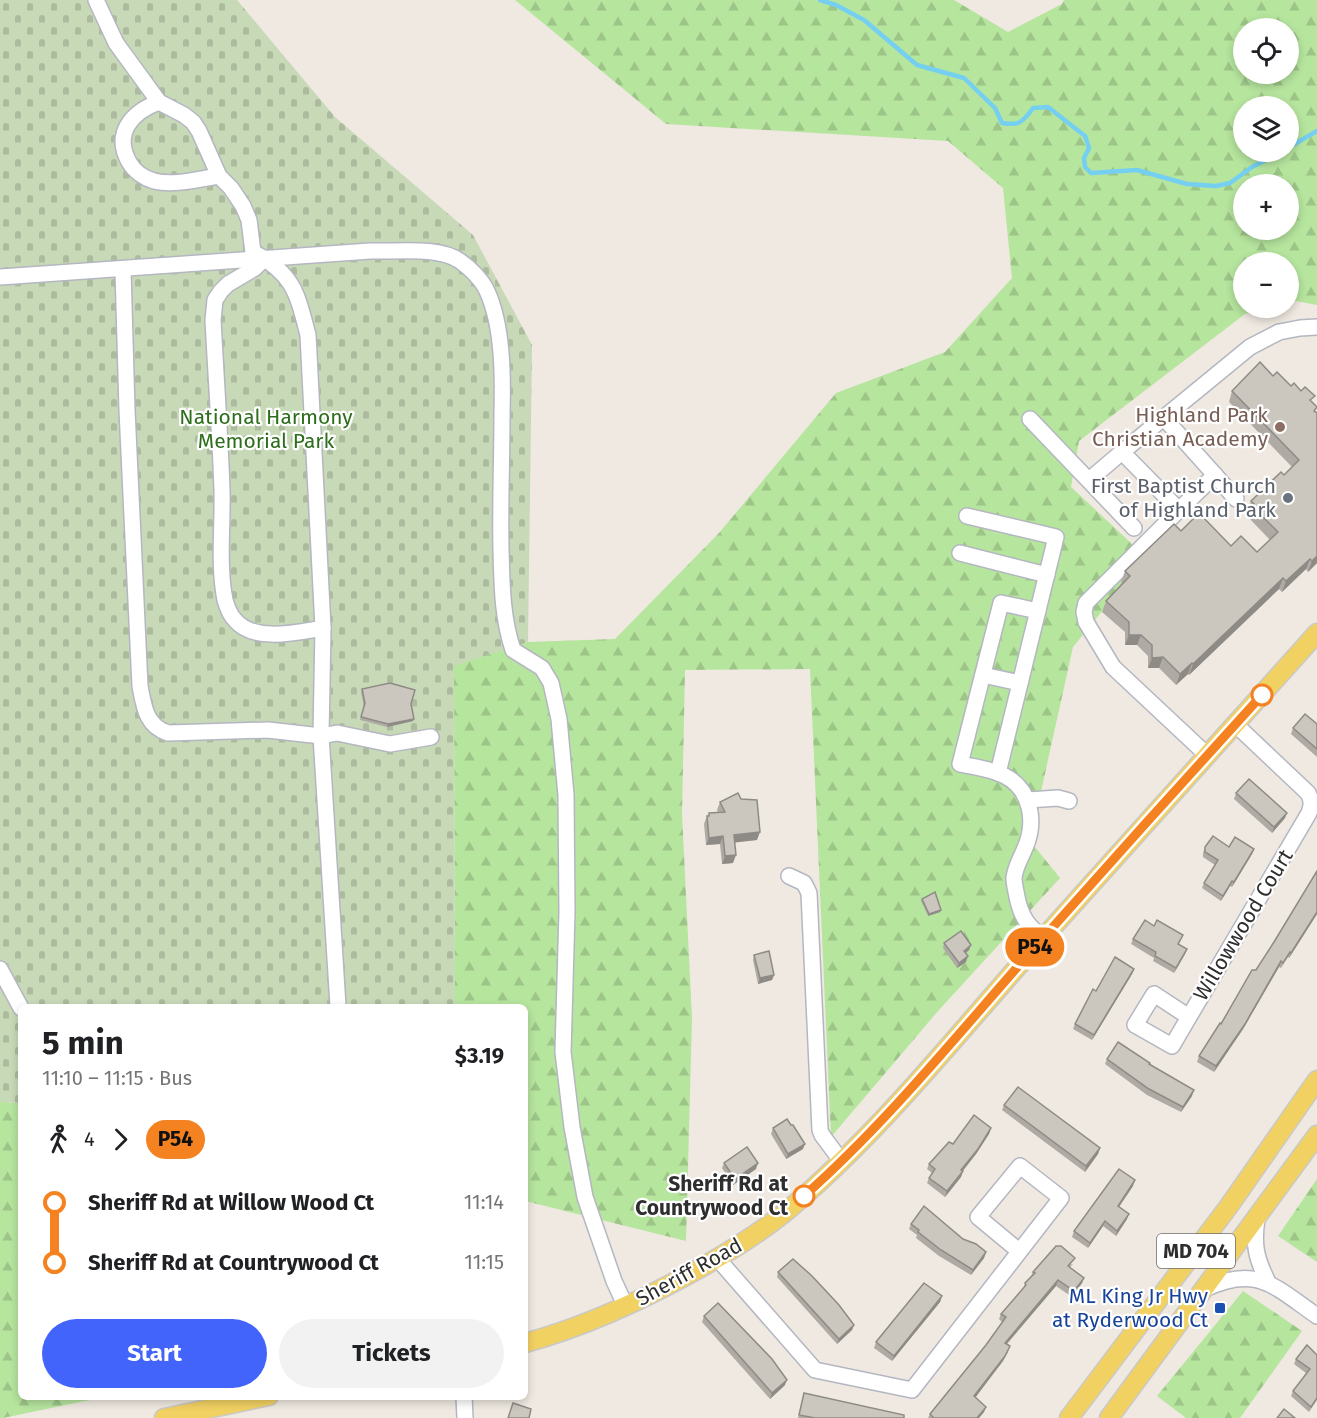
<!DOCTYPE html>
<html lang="en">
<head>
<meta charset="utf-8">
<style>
  :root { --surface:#fff; --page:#f2f2f2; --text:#202124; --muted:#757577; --accent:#4264fb }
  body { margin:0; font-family:"Fira Sans",sans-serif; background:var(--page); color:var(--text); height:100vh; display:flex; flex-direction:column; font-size:22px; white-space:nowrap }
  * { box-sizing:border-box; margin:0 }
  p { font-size:20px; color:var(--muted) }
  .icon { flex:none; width:33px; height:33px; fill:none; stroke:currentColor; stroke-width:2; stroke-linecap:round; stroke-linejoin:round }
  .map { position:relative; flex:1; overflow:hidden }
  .panel { position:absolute; left:18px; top:1004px; width:510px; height:396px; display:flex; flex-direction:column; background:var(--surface); border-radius:9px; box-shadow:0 3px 9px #0003 }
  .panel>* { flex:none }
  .badge { padding:0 12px; border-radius:20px; font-size:21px; line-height:39px }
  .buttons { position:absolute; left:1233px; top:18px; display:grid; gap:12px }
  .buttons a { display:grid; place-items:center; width:66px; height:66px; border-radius:50%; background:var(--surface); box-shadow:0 3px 9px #0003; font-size:30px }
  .map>.badge { position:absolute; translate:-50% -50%; box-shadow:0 0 0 3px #fff }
  .legs { display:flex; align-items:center; gap:9px; height:66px; padding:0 24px; font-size:20px }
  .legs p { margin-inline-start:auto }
  .head { display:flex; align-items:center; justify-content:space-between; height:102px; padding:0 24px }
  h1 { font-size:33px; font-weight:700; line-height:45px }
  .primary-button { display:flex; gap:12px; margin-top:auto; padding:12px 24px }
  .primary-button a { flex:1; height:69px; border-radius:36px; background:var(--accent); color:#fff; font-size:24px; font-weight:700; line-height:69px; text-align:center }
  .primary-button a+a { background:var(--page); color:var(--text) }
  ul { padding:0 24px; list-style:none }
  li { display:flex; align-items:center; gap:21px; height:60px; font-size:22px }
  li i { display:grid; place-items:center; width:9px; height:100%; margin:0 8px; background:currentColor }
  li i::after { content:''; width:15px; height:15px; margin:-8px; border:4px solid; border-radius:50%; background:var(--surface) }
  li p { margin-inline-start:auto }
  li:first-child i { background:linear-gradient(#0000 50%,currentColor 0) }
  li:last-child i { background:linear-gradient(currentColor 50%,#0000 0) }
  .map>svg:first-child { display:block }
</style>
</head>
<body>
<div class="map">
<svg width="1317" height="1418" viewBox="0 0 1317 1418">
  <defs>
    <pattern id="forest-firs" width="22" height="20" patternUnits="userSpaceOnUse" patternTransform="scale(1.5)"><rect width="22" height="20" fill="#b6e59e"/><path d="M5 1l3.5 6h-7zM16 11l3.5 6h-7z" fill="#9dc588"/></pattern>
    <pattern id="cemetery-stones" width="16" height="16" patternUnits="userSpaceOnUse" patternTransform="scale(1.5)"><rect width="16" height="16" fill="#c8d9b8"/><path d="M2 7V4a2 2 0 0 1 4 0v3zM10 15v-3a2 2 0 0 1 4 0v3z" fill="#acbb9e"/></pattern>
  </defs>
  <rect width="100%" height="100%" fill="#efe9e1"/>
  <g fill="url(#forest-firs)" fill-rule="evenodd">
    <path d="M515,0H954L1008,32L1062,4L1064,0H1317V305L1296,301L1289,303L1288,262H1244V308H1270L1245,314L1079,441L1071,487L1146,557L1073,647L1030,841L1060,878L938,1011L831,1137L810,669L685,670L682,814L692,1018L686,1241L525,1201V1006H455L454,665L528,642L615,639L719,533L836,393L945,352L1012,278L1003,188L948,141L666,124ZM1244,28H1288V74H1244ZM1244,106H1288V152H1244ZM1244,184H1288V230H1244Z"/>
    <path d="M0,1102L21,1103V1396L104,1397L3,1418H0Z"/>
    <path d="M1317,1179V1262L1278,1236Z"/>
    <path d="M1243,1291L1302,1331L1240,1418H1186L1157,1396Z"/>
  </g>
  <path fill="url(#cemetery-stones)" d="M0,0H237L335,117L473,235L532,345L528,642L454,666L455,1006H21V1103L0,1102Z"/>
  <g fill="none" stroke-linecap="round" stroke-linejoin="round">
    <g stroke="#75cff0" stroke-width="4.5">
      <path d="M820,0L836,5L864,20L917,65L964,78L995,108L1002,123C1019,126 1023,122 1033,108L1048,107L1085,136L1089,148L1084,158L1085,167L1091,173L1137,170L1187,184L1216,186L1230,183L1252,167L1283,152"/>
      <path d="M1288,148L1317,131"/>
    </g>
    <defs>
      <g id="minor">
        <path d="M96,0L116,43L159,102L184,115L193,122L199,131L219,176L231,188L243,206L249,220L253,252C294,274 297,293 308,335L323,628L321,736L338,1006"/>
        <path d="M159,102C132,112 113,133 129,162C134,171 144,178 154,181C175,186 198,179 219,176"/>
        <path d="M265,258L255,268L228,284L221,291L215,300L213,320C216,377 220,433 222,490C223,526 218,564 225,600C227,607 230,615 235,620C254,643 298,632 323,628"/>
        <path d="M123,270L127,410L140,686C144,707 146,726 168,733L268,730L321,736L337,733L390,744L431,737"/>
        <path d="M0,277L370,251C396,252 439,246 460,261C470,268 482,280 487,291C503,326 503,376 502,413C502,459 500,505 501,550C502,585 502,617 513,650L542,668L551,683L559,719L566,795L567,912L563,1052L572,1127L585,1197L614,1281L626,1307"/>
        <path d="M1164,418L1215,475L1179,510"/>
        <path d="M1030,419L1134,528"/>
        <path d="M1215,475L1236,499"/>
        <path d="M1089,480L1122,452"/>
        <path d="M967,516L1056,537L998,773"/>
        <path d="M960,553L1047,575"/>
        <path d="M1038,611L1001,603L960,764C974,767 992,769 1005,776C1032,790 1036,823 1025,848C1021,858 1015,867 1014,878C1014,884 1016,891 1017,897C1021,916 1027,926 1043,937"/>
        <path d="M983,675L1020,683"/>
        <path d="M1207,755L1113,667L1086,622L1084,612L1086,603L1179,510L1122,452L1250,347L1279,332L1300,328L1317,327"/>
        <path d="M1028,800L1058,798L1069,801"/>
        <path d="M789,876L804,883L809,893L820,1130L822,1135L842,1162"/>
        <path d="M0,969L21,1008"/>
        <path d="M1189,1017L1154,994L1135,1025L1172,1046L1189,1017L1309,813C1312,805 1312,800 1308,793L1235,724"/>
        <path d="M1257,1219C1253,1245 1256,1258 1268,1282"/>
        <path d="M717,1258L815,1370L912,1390L1061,1198L1020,1166L978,1217L1019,1251"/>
        <path d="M1205,1289C1257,1264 1275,1287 1317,1316"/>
        <path d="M464,1396L465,1418"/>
      </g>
      <g id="major">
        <path d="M525,1343C588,1326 647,1298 704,1266C733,1249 763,1231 789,1209C885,1128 962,1028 1045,936C1135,835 1226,734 1317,633"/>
        <path d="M164,1418L269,1396"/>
        <path d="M1069,1418L1229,1206L1317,1080"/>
        <path d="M1109,1418L1317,1135"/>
      </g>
    </defs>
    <use href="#minor" stroke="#b4b7c1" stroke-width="18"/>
    <use href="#major" stroke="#c9c9c9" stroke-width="21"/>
    <use href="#minor" stroke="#fff" stroke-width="15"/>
    <use href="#major" stroke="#f2d163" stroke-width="18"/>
  </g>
  <g fill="#afaba4">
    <path d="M1273,376L1291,386L1317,413V563L1308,572L1306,569L1282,592L1279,589L1189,675L1188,674L1176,685L1159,668H1148V656L1137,645H1125V632L1102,612L1106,601L1122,583L1121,582L1125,571L1181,531L1231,546L1257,552L1270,540L1248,517L1250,514L1247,511L1251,501L1284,475L1292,467L1229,402L1232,391Z"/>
    <path d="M362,689L411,704L414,719L413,721L387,727L360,720L364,706L361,692Z"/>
    <path d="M1317,724V757L1291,734L1293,728Z"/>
    <path d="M1236,793L1285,818L1272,833L1234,799Z"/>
    <path d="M720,802L757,840L734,842L733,863L722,864L720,844L706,845L704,824L707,816H708L709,813L718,812L717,810Z"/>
    <path d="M1205,847L1254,849L1252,854L1232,887L1230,886L1221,901L1202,888L1204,883L1215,865L1203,857V853Z"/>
    <path d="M1317,871V914L1289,958L1288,957L1281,968L1279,967L1243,1029L1214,1072L1197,1062L1199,1056L1274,942Z"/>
    <path d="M922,899L940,912L928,916L921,901Z"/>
    <path d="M1154,926L1181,940L1179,944L1185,954L1174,973L1153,961L1154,958L1131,944L1133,939Z"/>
    <path d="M944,943L971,945L969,950L966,953V962L957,968L943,948Z"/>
    <path d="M754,955L774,975L772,980L758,984L753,960Z"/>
    <path d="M1134,969L1132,974L1092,1040L1073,1029L1075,1024L1096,991Z"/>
    <path d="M1107,1059L1149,1064L1192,1096L1181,1112L1147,1095L1105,1064Z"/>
    <path d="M1004,1105L1100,1148L1098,1154L1085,1172L1002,1110Z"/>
    <path d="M773,1128L803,1149L786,1159L771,1134Z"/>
    <path d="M991,1128L989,1134L976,1154L963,1171L961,1177L945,1197L927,1183L929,1178L932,1173L927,1169L929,1164L953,1144Z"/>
    <path d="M724,1163L756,1169L733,1185L722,1168Z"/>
    <path d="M1133,1186L1119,1207L1127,1219L1116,1236L1103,1226L1088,1248L1072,1237L1074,1231Z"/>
    <path d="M911,1224L963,1239L986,1252L984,1258L971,1275L939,1256L916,1238L917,1235L909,1229Z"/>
    <path d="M1073,1264L1070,1267L1084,1278L1082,1283L1072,1297L1056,1286L1007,1344L1008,1352L1003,1361L975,1397L986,1407L984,1412L979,1418H928L930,1414L986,1345L1002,1322L999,1319L1001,1314L1023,1289L1025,1283L1031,1276L1033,1272Z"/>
    <path d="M778,1272L854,1325L852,1330L837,1344L777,1277Z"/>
    <path d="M942,1296L940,1302L892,1361L874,1348L876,1342Z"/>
    <path d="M704,1316L785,1385L770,1399L702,1322Z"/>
    <path d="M1317,1355V1400L1309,1412L1291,1396L1293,1391L1306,1373L1294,1364L1296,1359Z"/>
    <path d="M804,1393L904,1418H798Z"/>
  </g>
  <g fill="#8e8b86">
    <path d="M1317,556V563L1308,572L1312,561Z"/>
    <path d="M1310,559L1306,569L1282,592L1286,581Z"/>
    <path d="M1283,578L1279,589L1189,675L1193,664Z"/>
    <path d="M1129,635H1141L1137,645H1125Z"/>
    <path d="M1163,657L1159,668H1148L1152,658Z"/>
    <path d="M1192,663L1188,674L1176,685L1180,674Z"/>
    <path d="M414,719L413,721L387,727L388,724Z"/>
    <path d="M1287,813L1285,818L1272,833L1274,827Z"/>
    <path d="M760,832L757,840L731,843L734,835Z"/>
    <path d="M723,836L720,844L706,845L709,838Z"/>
    <path d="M1254,849L1252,854L1232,887L1234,882Z"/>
    <path d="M736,855L733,863L722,864L725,856Z"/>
    <path d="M1232,881L1230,886L1221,901L1223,896Z"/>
    <path d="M941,910L940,912L928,916L929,914Z"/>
    <path d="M1317,912V914L1289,958L1291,953Z"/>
    <path d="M971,945L969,950L962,956L964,951Z"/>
    <path d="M1187,949L1185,954L1174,973L1176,968Z"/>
    <path d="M968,956L966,962L957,968L959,963Z"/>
    <path d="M1281,961L1279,967L1243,1029L1214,1072L1216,1066Z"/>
    <path d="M1134,969L1132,974L1092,1040L1094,1035Z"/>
    <path d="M774,975L772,980L758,984L760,978Z"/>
    <path d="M1194,1090L1192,1096L1181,1112L1183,1107Z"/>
    <path d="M991,1128L989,1134L976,1154L959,1175L961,1170Z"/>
    <path d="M805,1144L803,1149L786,1159L788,1154Z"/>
    <path d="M1100,1148L1098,1154L1085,1172L1086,1166Z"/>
    <path d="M758,1163L756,1169L733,1185L735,1179Z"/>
    <path d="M963,1171L961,1177L945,1197L947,1191Z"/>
    <path d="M1135,1180L1133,1186L1116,1211L1118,1206Z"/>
    <path d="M1129,1214L1127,1219L1116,1236L1117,1231Z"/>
    <path d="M1105,1221L1103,1226L1088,1248L1090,1243Z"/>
    <path d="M986,1252L984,1258L971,1275L973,1270Z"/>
    <path d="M1084,1278L1082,1283L1072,1297L1074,1291Z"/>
    <path d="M1058,1280L1056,1286L1003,1348L1005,1343Z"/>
    <path d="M942,1296L940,1302L892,1361L894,1356Z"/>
    <path d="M854,1325L852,1330L837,1344L839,1339Z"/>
    <path d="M1010,1346L1003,1361L972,1402L974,1396Z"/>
    <path d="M787,1380L785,1385L770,1399L772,1393Z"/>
    <path d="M986,1407L984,1412L979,1418H977Z"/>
  </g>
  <g fill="#cbc7bf" stroke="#8e8b86" stroke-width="1.5">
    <path d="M1260,362L1273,376L1277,372L1291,386L1294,383L1301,391L1305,387L1315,396L1310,400L1317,407L1314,411L1317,413V556L1312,561L1310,559L1286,581L1283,578L1193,664L1192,663L1180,674L1163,657L1152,658V645L1141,635H1129V622L1106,601L1130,576L1125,571L1174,524L1181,531L1199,513L1231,546L1241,536L1257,552L1278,532L1252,506L1254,504L1251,501L1281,472L1284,475L1299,460L1232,391Z"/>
    <path d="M390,683L415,690L411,704L414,719L388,724L361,717L365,703L362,689Z"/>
    <path d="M1305,714L1317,724V749L1293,728Z"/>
    <path d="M1249,779L1287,813L1274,827L1236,793Z"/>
    <path d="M738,793L741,799L757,800L760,832L734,835L736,855L725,856L723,836L709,838L707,816H709V813L725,812L720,802Z"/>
    <path d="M1213,836L1229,847L1235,837L1254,849L1234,882L1232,881L1223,896L1204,883L1218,860L1205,852V847Z"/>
    <path d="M1317,871V912L1291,953L1290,952L1283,963L1281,961L1245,1024L1216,1066L1199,1056L1220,1023L1221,1024L1252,970H1256L1274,942Z"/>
    <path d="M935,892L941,910L929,914L922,899Z"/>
    <path d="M1145,920L1154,926L1157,920L1183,935L1178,944L1187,949L1176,968L1155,956L1156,952L1133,939Z"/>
    <path d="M961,931L971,945L964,951L968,956L959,963L944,943Z"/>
    <path d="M769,951L774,975L760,978L754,955Z"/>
    <path d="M1115,957L1134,969L1094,1035L1075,1024L1093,989L1096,991Z"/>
    <path d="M1118,1042L1150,1063L1149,1064L1194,1090L1183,1107L1149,1089L1107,1059Z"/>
    <path d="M1018,1087L1100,1148L1086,1166L1004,1105Z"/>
    <path d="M974,1115L991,1128L978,1149L961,1170L963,1171L947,1191L929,1178L935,1169L929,1164L949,1142L953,1144Z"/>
    <path d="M787,1119L791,1125H793L805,1144L788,1154L773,1128Z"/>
    <path d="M747,1147L758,1163L735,1179L724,1163Z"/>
    <path d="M1119,1169L1135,1180L1118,1206L1129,1214L1117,1231L1105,1221L1090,1243L1074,1231Z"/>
    <path d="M924,1206L963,1239L976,1244L986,1252L973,1270L941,1250L918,1232L919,1230L911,1224Z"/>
    <path d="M1056,1246H1061L1075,1258L1068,1266L1084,1278L1074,1291L1058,1280L1005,1343L1010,1346L1005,1356L974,1396L986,1407L977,1418H934L930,1414L986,1345L1006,1317L1001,1314L1026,1285L1025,1283L1035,1273L1033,1272Z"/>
    <path d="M793,1259L812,1276L839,1305L854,1325L839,1339L778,1272Z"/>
    <path d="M924,1283L942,1296L894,1356L876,1342Z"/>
    <path d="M718,1303L772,1359L787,1380L772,1393L704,1316Z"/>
    <path d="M1307,1345L1317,1355V1398L1311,1407L1293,1391L1310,1369L1296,1359Z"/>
    <path d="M804,1393L904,1415V1418H815L799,1415Z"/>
    <path d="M513,1403L531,1409L529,1418H508Z"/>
    <path d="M1284,1409L1295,1418H1277Z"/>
  </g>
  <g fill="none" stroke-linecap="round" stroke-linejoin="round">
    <defs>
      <path id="line-1" d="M804,1196C892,1118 965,1025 1044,937C1116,856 1189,775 1262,695"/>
    </defs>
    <use href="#line-1" stroke="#fff" stroke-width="14"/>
    <use href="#line-1" stroke="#f58220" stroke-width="9"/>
  </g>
  <circle fill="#8d6e63" stroke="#fff" stroke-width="2" cx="1280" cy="427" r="6"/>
  <circle fill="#6b7280" stroke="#fff" stroke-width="2" cx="1288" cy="498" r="6"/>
  <g fill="#fff" stroke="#f58220" stroke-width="3">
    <circle cx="1262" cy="695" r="10"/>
    <circle cx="804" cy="1196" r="10"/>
  </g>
  <rect fill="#1a4fb4" stroke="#fff" stroke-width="2" x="1214" y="1302" width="12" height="12" rx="3"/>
  <g text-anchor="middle" stroke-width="4.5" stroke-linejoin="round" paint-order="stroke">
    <rect fill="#fff" stroke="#6d6d6d" stroke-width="1.5" x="1157" y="1234" width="78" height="34" rx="4.5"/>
    <g font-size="20" font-weight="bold" fill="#2e2e2e">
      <text x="1196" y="1258">MD 704</text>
    </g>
    <g font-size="21" fill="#785e54" stroke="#fff" text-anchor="end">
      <text x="1268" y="422">Highland Park<tspan x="1268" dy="24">Christian Academy</tspan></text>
    </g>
    <g font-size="21" fill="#2c6e1b" stroke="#fff">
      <text x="266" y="424">National Harmony<tspan x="266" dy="24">Memorial Park</tspan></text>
    </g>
    <g font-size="21" fill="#5b616d" stroke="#fff" text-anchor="end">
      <text x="1276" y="493">First Baptist Church<tspan x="1276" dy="24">of Highland Park</tspan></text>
    </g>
    <g font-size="21" fill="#2e2e2e" stroke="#fff">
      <text transform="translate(1243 925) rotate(-59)" y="7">Willowwood Court</text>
      <text transform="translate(689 1272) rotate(-29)" y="7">Sheriff Road</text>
    </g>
    <g font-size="21" font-weight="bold" fill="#2e2e2e" stroke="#fff" text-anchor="end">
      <text x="788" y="1191">Sheriff Rd at<tspan x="788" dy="24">Countrywood Ct</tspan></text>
    </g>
    <g font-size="21" fill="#164399" stroke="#fff" text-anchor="end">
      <text x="1208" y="1303">ML King Jr Hwy<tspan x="1208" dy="24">at Ryderwood Ct</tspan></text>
    </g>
  </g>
</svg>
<div class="buttons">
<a><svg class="icon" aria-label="locate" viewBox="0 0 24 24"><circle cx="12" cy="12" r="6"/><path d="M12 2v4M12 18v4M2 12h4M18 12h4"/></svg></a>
<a><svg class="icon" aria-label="layers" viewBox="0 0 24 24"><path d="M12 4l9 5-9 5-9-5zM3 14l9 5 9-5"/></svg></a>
<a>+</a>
<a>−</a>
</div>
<b class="badge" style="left:1035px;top:947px;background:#f58220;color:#111">P54</b>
<section class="panel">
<div class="head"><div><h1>5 min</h1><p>11:10 – 11:15 · Bus</p></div><b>$3.19</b></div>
<div class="legs"><svg class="icon" aria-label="walk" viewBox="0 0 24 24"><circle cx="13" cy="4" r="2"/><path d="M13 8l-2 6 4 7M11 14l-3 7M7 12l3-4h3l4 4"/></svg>4<svg class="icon" aria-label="forward" viewBox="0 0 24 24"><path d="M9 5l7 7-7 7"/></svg><b class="badge" style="background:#f58220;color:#111">P54</b></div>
<ul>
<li><i style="color:#f58220"></i><b>Sheriff Rd at Willow Wood Ct</b><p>11:14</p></li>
<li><i style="color:#f58220"></i><b>Sheriff Rd at Countrywood Ct</b><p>11:15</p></li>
</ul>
<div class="primary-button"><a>Start</a><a>Tickets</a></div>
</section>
</div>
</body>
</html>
